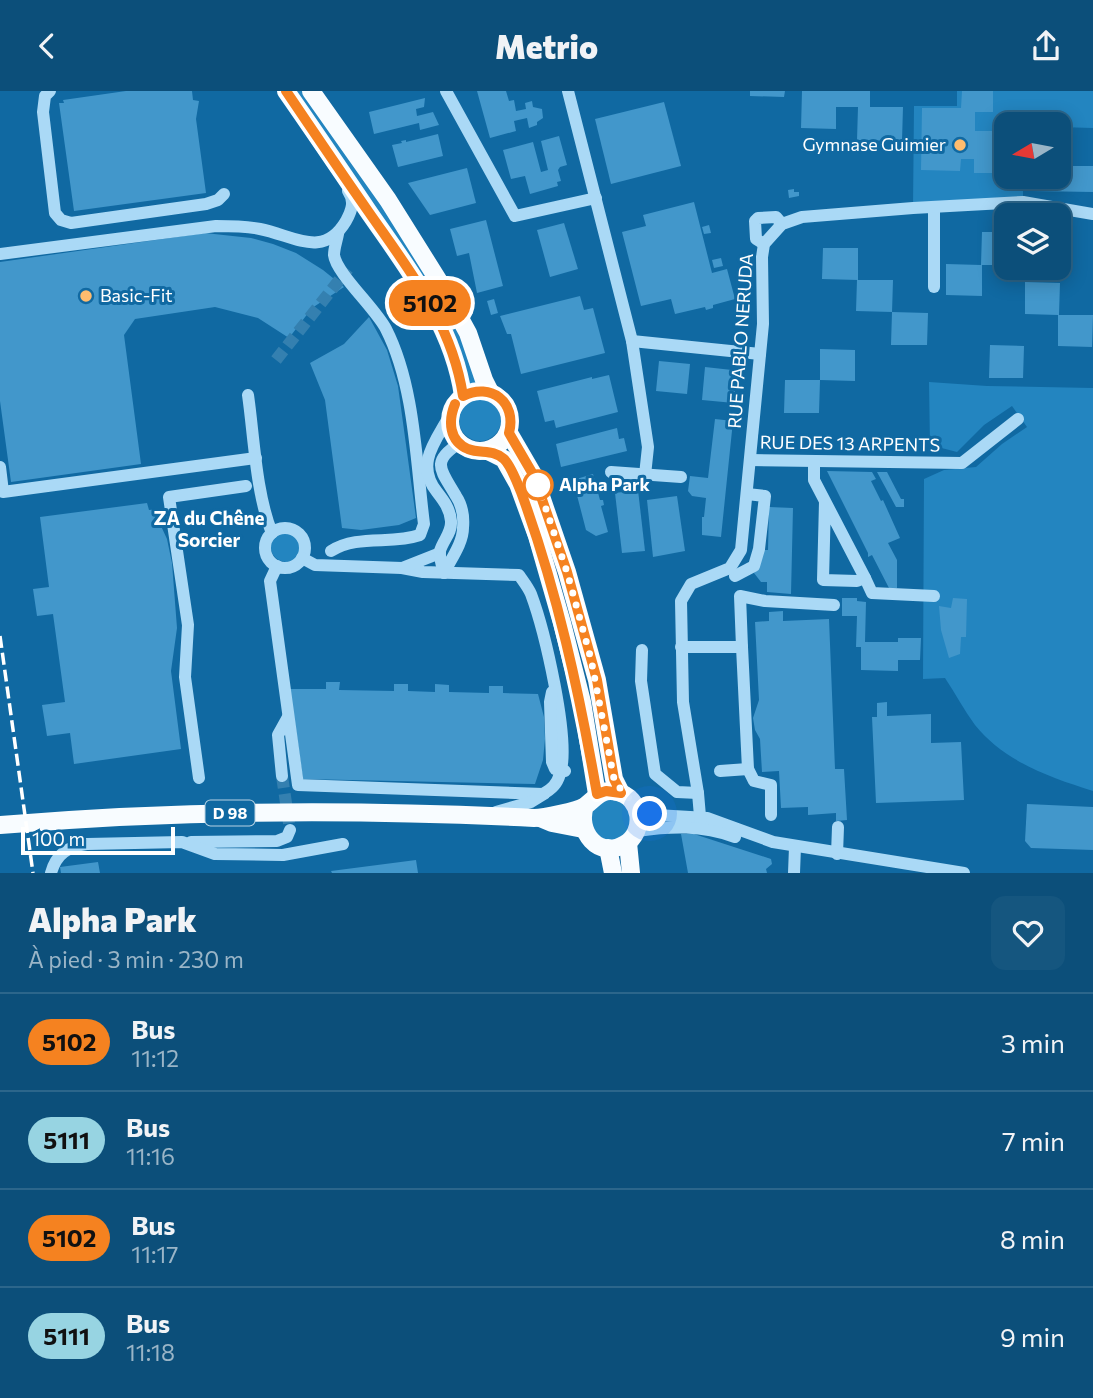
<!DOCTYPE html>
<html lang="fr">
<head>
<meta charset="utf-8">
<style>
  :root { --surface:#0c4f7a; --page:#15567f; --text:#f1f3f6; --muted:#9ab5c7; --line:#2c668b }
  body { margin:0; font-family:Commissioner,sans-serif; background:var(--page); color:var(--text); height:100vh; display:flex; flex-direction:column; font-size:26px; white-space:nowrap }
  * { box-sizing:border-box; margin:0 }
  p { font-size:23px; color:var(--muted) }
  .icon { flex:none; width:38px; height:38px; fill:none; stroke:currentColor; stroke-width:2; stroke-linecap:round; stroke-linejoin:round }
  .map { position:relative; height:782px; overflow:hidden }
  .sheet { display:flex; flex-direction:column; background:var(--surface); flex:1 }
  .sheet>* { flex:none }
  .badge { padding:0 14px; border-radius:23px; font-size:24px; line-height:46px }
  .needle { width:46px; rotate:260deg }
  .fabs { position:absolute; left:994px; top:21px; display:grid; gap:14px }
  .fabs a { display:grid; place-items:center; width:77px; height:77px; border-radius:14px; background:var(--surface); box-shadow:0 4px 18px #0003,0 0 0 2px var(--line); font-size:35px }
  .scale { position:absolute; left:21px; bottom:18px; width:154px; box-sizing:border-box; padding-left:7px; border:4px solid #fff; border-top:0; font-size:19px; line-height:24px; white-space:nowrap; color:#fff; -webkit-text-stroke:5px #1069a2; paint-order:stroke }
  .you { position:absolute; width:35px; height:35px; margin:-18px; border:5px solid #fff; border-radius:50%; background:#1a73e8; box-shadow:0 0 0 10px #1a73e833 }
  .map>.badge { position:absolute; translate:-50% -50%; box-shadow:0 0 0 4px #fff }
  .round { display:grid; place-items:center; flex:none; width:74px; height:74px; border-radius:14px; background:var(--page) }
  .head { display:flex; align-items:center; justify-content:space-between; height:119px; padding:0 28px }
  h1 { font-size:33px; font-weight:800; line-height:52px }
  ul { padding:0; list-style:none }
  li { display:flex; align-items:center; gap:21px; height:98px; padding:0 28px; border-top:2px solid var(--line) }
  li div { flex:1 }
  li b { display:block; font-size:26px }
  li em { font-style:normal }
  li .badge { min-width:77px; font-weight:700; text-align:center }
  header { display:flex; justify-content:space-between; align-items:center; height:91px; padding:0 28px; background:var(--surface); font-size:32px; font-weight:800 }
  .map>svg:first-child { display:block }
</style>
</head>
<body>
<header><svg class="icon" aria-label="back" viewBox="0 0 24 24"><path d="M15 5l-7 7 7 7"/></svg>Metrio<svg class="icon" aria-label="share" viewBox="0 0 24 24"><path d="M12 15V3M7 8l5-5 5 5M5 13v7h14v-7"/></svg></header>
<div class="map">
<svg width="1093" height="782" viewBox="0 0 1093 782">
  <rect width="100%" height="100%" fill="#1069a2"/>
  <g fill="#2385c0">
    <path d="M295,0H304L397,135L466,252L477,292L467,293Z"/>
    <path d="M957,0H1093V37L1059,36V33H1006V86H1023V111L913,117L914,15H957Z"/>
    <path d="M929,291L987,295L1093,297V700C1049,686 1005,671 975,634C964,619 955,602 945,587L923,588L924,388L944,379L976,376L1002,353L1027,336L1012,315L984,334L957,361L930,354Z"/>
    <circle cx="480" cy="329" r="21"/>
    <circle cx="286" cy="456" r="15"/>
    <path d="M604,708L624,711L633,731L621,748L606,750L594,742L590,722Z"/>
  </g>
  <g fill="#4297cb">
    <path d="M126,0H192L193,9L199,10L196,28L206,102L74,120L59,12H64L63,9Z"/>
    <path d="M477,0H506L509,10L514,9L516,20L526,18L525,12L532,10L533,16L542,18L543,27L537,31V34L529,37L527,27L514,30L516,40L490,47Z"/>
    <path d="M750,0H785L784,6L750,5Z"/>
    <path d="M802,0H870V16H903L902,50L857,49L858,16H836V38L801,37Z"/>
    <path d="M962,0H993V21H975V40H999L998,82H974V68H961L960,80L921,79L922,17H961Z"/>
    <path d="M425,7L424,16L416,18L417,25L433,21L439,34L420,39L419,32L374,43L369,21Z"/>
    <path d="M664,11L681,75L611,93L595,28Z"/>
    <path d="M438,43L443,65L398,76L392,54L402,52L401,50L406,49V51Z"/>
    <path d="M559,45L567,74L560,76L558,79L561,90L557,91L558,95L530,103L525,85L511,88L503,59L533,51L541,81L548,79L541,50Z"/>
    <path d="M1059,75H1093V101L1032,100L1033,86H1059Z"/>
    <path d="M467,77L476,112L430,124L408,92Z"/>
    <path d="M794,98V101H799V105L789,107L788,99Z"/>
    <path d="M694,111L712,182L727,178L735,208L713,214V217L706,219L705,216L675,223L671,208L641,215L622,141L646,135L643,124Z"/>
    <path d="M486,129L503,195L477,202L469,162L457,165L450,138Z"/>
    <path d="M564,132L578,178L550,186L537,139Z"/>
    <path d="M709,134L711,142L704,143L702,136Z"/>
    <path d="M982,141H1006V174H982V205L946,204V173L981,174Z"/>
    <path d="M205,142L251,147L273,153L296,162L323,179L344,196L312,217L289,247L258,227L215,216L135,228L124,244L141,373L11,391L0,310V171Z"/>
    <path d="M823,157H858V189L822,188Z"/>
    <path d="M721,167L723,175L714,177L712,169Z"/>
    <path d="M857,189H893L892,221L856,220Z"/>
    <path d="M1025,191L1060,192L1059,224H1093L1092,256L1058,255V224L1025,223Z"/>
    <path d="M580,205L584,219L593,217L605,262L521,283L511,243H507L500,225Z"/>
    <path d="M494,208L498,222L491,224L487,210Z"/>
    <path d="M892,221L928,222L927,254H891Z"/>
    <path d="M369,226L387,259L398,295L416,427L399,434L361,439L342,437L325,309L310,272L344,253Z"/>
    <path d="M990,254L1024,255L1023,287H989Z"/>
    <path d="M820,258L855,259V290L820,289Z"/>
    <path d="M659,270L690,273L687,303L656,300Z"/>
    <path d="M705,276L732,279L736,283L734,312L702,309Z"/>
    <path d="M609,284L618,321L556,337L554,329L545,331L537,300L592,286V288Z"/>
    <path d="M785,289H820L819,322H784Z"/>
    <path d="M715,328L733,330L721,446L702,444V426H704L706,407L692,405L688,400L690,385L708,387Z"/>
    <path d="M617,337L619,348L624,347L627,360L561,376L556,353Z"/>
    <path d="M827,380L872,381L876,388L871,390L881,410L883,409L900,447L888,452L897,469V497L890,499L872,464L868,466V462Z"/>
    <path d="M877,381H887L901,408H904V416H896Z"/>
    <path d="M593,383L600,409H603L604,414L601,415L608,441L596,445L586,439L573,389Z"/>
    <path d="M638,399L645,460L622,462L615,402Z"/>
    <path d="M677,405L685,460L653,466L647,409Z"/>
    <path d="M147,412L149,419L158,418L161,435L167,448L172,472L177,537L171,580L181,658L74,673L70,642L47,645L42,614L65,611L53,523L37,525L33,498L49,496L40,426Z"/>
    <path d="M769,416L793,417L791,503L767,501V491H761L754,482L764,459H768Z"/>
    <path d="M842,507H857V510L866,511L865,551H898V547H921L920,569H898V580L861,579V556H856L857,525H842Z"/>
    <path d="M953,507L967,508L966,546H961L960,563L949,567L941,539L939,515L951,517Z"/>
    <path d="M783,520V530L829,528L835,678H844L847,729L836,730V722L808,724V716L781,717L779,680L762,681L760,648L755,639L753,627L759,609L755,531L769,530V521Z"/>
    <path d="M326,591H340L339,599L394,600V593H408V600L435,601V593L449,594V601L489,602V595H503V602L538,603L544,626L545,648L543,669L535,693L303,688L290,598H326Z"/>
    <path d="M887,611V625L931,623V652L961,651L964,709L876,712L872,626H877V612Z"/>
    <path d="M1027,713L1093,716V759L1031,757L1025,750Z"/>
    <path d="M681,743H694L771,768L772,773L766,778L767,782H688Z"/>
    <path d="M416,769L418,782H332L331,780Z"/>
    <path d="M98,771L100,782H61L60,776Z"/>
  </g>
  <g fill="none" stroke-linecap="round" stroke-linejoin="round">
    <g stroke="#3480b0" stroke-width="12" stroke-dasharray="12 6" stroke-linecap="butt">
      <path d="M276,269L348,178"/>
      <path d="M282,685L290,739"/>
    </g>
    <g stroke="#aad9f6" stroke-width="12">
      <path d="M50,0L45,5L43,21L55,122L61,129L71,132L206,113L218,109L224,103"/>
      <path d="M446,0L515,125L596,107"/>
      <path d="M568,0L632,250L648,356L645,384"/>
      <path d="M934,117V196"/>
      <path d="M764,153L756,148L755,130L758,127L776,126L782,133"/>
      <path d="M0,163L216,135C231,135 245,135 260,138C293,144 323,169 346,130C352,119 355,110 348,100"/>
      <path d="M632,250L760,263"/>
      <path d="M248,304C254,346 256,403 272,442"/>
      <path d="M750,369L962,372L1018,328"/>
      <path d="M814,370V389L865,487L857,490L823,489L825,411"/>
      <path d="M0,376L3,401L256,367"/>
      <path d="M611,381L681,386"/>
      <circle cx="285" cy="457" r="20"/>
      <path d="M331,460C358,443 391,454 420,444L424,433C416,371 415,295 386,238C376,218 336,182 334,164C334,157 337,149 338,143"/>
      <path d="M277,475L270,490L298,694L543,703C552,698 557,693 560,683C571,649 544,538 531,503C528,496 523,490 519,484L423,481L402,477L315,474L302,467"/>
      <path d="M402,477L440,462"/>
      <path d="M444,482C442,475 439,466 440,460C443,449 452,442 451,430C450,418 444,410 437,401C414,372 437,349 451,322"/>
      <path d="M444,482C451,468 463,452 463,437C464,426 462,414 456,405C442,380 429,371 460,352"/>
      <path d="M735,485L754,475L759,458L765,405L747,403"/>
      <path d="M865,487L872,502L934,505"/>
      <path d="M681,556H742L748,678L754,690L771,694V724"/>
      <path d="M742,556L740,505L765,510L834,514"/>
      <path d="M642,559L641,590L655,683L677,701L698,702"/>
      <path d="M552,601L550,611L552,671L555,678L565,680"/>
      <path d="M720,680L748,678"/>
      <path d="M282,685L278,644L288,626"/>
      <path d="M199,687L185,586L188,534L169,406L246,395"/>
      <path d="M496,721L531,711L544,703"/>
      <path d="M639,723L707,727L773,751L964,782"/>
      <path d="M701,737L698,702L683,611L681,510L691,493L730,477L741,459L763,233L762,166L764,153L782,133L802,126L913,117L1023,111L1093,123"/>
      <path d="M637,740C672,735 701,734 735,746"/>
      <path d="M191,751L277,750L287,746L290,739"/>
      <path d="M837,763L838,736"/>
      <path d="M51,782C56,763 68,755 87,753L182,751L215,763L283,764L343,753"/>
      <path d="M794,782L795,756"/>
    </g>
    <g stroke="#f8fcff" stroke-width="18">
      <path d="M286,0C314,40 341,80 368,120C408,178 453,234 463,305"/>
      <path d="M311,0L388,109L445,200L468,242L484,289L490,301"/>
      <circle cx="480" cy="330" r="30"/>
      <path d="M509,342L534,385L567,481L597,589L614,688L621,702"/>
      <path d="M488,360L504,368L518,393L537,445L562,532L582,611L597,703"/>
      <path d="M540,727L552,732L583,738"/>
      <path d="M0,734C177,719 356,718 534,727C543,727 578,720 585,715C596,707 601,697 617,701C642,706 646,741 625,753C598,769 576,740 585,715"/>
      <path d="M628,752L631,782"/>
      <path d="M608,757L613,782"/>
    </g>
    <path stroke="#fff" stroke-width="3.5" stroke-dasharray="12 5" stroke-linecap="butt" d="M0,545L33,782"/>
  </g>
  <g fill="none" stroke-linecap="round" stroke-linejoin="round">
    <defs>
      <path id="line" d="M286,0C313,40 340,80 368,120C409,179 452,232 463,305C491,291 517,311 509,342L534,385L567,481L597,589L614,688L621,702L606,700L597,703C579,600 557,499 521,401C517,391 511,375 504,368C493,358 481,363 468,358C449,350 448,330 455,313"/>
    </defs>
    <use href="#line" stroke="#fff" stroke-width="16"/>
    <use href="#line" stroke="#f58220" stroke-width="10"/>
    <path stroke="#fff" stroke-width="7" stroke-dasharray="0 12.6" d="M538,394L567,481L591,568L614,688C621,702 634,708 639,723H650"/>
  </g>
  <g fill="#ffbc6e" stroke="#1069a2" stroke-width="2.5">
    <circle cx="960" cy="54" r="7"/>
    <circle cx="86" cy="205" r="7"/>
  </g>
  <circle fill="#fff" stroke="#f58220" stroke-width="3.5" cx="538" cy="394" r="14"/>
  <g text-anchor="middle" stroke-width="6" stroke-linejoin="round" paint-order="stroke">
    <rect fill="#1069a2" stroke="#b7d2e3" stroke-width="2" x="205.5" y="709.5" width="49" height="25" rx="5"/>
    <g font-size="16" font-weight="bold" fill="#fff">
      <text x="230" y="728">D 98</text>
    </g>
    <g font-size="18" fill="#fff" stroke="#1069a2" text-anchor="end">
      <text x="946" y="60">Gymnase Guimier</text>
      <text x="100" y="211" text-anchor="start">Basic-Fit</text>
    </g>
    <g font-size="18" fill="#fff" stroke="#1069a2">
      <text transform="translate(741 250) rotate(-86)" y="6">RUE PABLO NERUDA</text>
      <text transform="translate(850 353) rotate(1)" y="6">RUE DES 13 ARPENTS</text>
    </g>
    <g font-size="18" font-weight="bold" fill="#fff" stroke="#1069a2" text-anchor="start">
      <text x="559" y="400">Alpha Park</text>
    </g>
    <g font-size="19" font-weight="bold" fill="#fff" stroke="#1069a2">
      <text x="209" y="434">ZA du Chêne<tspan x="209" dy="22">Sorcier</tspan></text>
    </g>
  </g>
</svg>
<div class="fabs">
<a><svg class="needle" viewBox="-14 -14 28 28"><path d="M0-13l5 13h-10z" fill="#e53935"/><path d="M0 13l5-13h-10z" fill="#9ab5c7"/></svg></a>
<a><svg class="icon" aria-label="layers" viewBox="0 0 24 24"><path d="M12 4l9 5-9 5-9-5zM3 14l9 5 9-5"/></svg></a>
</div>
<div class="scale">100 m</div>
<div class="you" style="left:650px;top:723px"></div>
<b class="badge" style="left:430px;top:212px;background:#f58220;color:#111">5102</b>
</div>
<section class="sheet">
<div class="head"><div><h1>Alpha Park</h1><p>À pied · 3 min · 230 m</p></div><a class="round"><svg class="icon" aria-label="heart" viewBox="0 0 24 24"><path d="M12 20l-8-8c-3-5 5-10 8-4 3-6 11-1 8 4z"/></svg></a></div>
<ul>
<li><span class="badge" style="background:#f58220;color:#111">5102</span><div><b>Bus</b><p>11:12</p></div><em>3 min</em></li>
<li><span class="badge" style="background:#97d4e2;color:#111">5111</span><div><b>Bus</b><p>11:16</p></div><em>7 min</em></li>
<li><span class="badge" style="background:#f58220;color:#111">5102</span><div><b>Bus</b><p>11:17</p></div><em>8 min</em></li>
<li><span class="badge" style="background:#97d4e2;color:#111">5111</span><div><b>Bus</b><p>11:18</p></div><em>9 min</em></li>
</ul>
</section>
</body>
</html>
